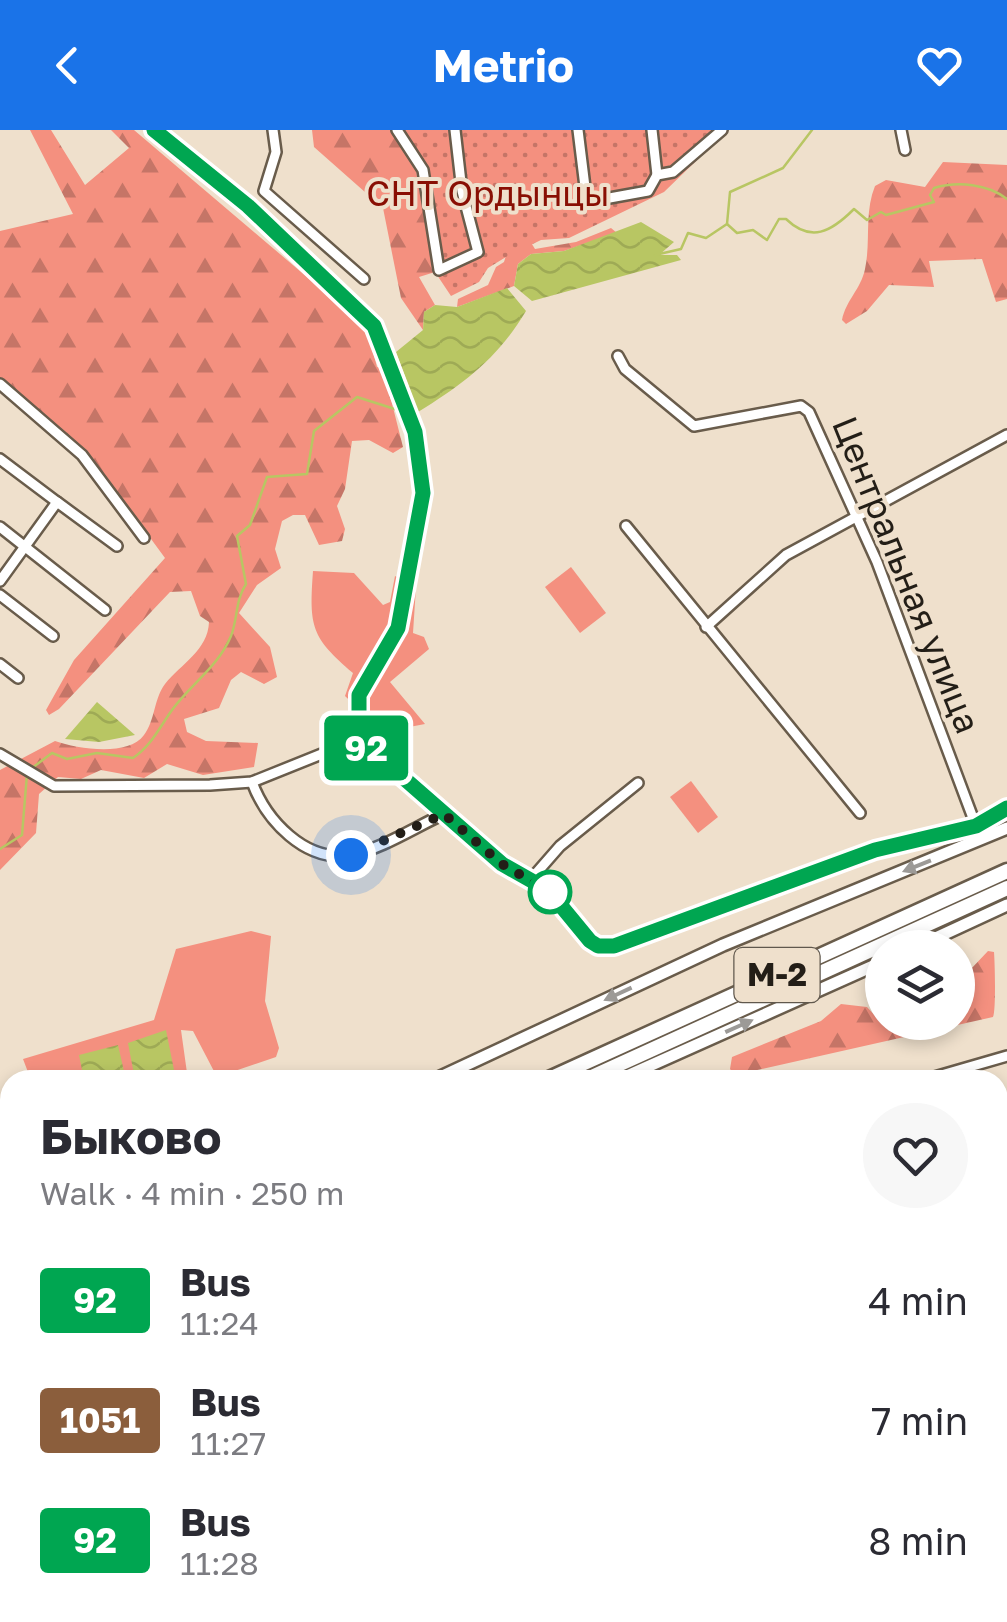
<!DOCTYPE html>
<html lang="en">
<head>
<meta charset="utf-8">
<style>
  :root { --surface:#fff; --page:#f7f7f7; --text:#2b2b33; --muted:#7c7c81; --accent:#1a73e8 }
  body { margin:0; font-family:"Golos Text",sans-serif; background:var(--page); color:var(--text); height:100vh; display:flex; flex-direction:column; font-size:38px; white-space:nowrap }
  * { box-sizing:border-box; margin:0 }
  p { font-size:32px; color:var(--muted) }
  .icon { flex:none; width:55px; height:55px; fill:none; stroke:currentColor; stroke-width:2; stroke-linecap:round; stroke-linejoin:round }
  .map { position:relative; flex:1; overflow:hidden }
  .sheet { position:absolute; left:0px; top:940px; width:1008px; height:552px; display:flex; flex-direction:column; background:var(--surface); border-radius:30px 30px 0 0; box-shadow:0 5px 15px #0003 }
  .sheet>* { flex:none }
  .badge { padding:0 20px; border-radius:8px; font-size:35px; line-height:65px }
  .tools { position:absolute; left:865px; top:800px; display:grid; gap:20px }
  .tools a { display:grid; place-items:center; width:110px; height:110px; border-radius:50%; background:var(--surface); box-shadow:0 5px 15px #0003; font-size:50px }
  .you { position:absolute; width:50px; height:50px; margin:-25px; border:8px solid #fff; border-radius:50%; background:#1a73e8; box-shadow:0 0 0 15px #1a73e833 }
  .map>.badge { position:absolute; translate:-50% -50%; box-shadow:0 0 0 5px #fff }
  .round { display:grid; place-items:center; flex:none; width:105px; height:105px; border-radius:52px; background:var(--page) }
  .overview { display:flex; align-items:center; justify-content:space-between; height:170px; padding:0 40px }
  h1 { font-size:48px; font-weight:700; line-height:75px }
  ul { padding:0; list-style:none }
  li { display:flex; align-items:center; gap:30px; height:120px; padding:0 40px }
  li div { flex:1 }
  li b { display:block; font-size:38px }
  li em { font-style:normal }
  li .badge { min-width:110px; font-weight:700; text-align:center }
  header { display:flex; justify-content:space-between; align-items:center; height:130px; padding:0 40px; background:var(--accent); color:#fff; font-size:45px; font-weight:700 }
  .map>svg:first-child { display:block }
</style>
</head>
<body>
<header><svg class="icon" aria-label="back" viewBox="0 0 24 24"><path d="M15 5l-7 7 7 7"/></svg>Metrio<svg class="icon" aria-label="heart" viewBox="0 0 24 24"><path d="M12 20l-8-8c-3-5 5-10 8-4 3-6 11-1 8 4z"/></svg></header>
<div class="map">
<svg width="1007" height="1492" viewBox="0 0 1007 1492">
  <defs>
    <pattern id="forest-firs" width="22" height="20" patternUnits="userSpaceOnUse" patternTransform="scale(2.5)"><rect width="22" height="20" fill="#f4907f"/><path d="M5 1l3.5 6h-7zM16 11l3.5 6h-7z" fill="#c57567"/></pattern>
    <pattern id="garden-dots" width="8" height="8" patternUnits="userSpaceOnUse" patternTransform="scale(2.5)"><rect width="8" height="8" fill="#f4907f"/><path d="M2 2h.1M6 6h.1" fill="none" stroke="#c57567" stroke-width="1.8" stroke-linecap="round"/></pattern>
    <pattern id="water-waves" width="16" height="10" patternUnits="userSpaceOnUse" patternTransform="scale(2.5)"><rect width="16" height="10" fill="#b8c663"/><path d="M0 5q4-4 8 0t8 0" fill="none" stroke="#9eaa55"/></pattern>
  </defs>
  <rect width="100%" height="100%" fill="#efe0cc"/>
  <g fill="#f4907f">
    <path d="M571,437L606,483L580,503L545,457Z"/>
    <path d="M313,441L354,443L383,475L390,472L395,446L416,457L413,503L424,507L429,519L390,552L425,594L383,602L345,566L353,543C311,507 309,497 313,441Z"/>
    <path d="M691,651L718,687L698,703L670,667Z"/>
    <path d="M251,801L271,806L265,871L279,918L276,927L217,947L193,901L181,900L188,950H31L23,929L154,890L176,819Z"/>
  </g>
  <g fill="url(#forest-firs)">
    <path d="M30,0H51L85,55L129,18L111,0H134L367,198L377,237L383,238L403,317L393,323L369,310L352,311L345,359L337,376L345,399L342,411L319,415L305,385H293L282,391L275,419L281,438L257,455L239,483L270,517L277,547L264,554L241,542L231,550L219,578L184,589L187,602L206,611L258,613L254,637L203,645L167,634L144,648L101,640L81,649L58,647L39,664L36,703L0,740V640L55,611C78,619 128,627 144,605C155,591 154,568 165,554C181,534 208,520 209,492L200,486L191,461L170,462L59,579L49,585L46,580L74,530L165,428L85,319L0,250V101L73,84Z"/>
    <path d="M312,0H391L415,36L435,142L419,147L435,175L424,182L423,200L401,168L383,78L314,17Z"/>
    <path d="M943,32L1007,35V169L996,172L982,129L929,131L934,157L889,155L867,181L846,194L842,190C846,170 861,159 865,139C871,111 864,83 875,56L886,50L925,57Z"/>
    <path d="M611,98L617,103L564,121L531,124L518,134L514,156L457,177L458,169L488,155L496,137L504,132L512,106L530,111L535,119L576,112Z"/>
    <path d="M988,821L994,822C995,834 996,881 993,887L735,945L730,939L732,927L821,891L841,874L867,877L889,901L917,893L958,892V873L966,869L963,857L972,847L970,840Z"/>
  </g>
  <path fill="url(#garden-dots)" d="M391,0H728L664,62L569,108L541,110L506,127L488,138L479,152L451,166L435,142L415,36Z"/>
  <g fill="url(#water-waves)">
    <path d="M641,92L674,112L659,125H677L681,130L532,171L514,156L518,134L531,124L564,121Z"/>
    <path d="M507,158L526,181C498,228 464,254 418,282L396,222L423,200L424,182L435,175L457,177Z"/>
    <path d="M97,572L135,605L99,612L65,609Z"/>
    <path d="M166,900L176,950H135L128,913Z"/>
    <path d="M118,915L126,950H84L79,925Z"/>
  </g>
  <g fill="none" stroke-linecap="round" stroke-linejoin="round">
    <g stroke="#b8c663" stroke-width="2.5">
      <path d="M727,94L730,62L783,38L812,0"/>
      <path d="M655,125L681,119L688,103L706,108L727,94L737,103L753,100L767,110L779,89H786C811,113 831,102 854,79L867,90L881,82L886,85L934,72L930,65L934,58C958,51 988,54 1007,69"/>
      <path d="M32,638L52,623L67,629L97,623L133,628C152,615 159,598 172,580C191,554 218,537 231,506C238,488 235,471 246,454L237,406L250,395L267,347L307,344L314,301L357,267L401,281"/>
      <path d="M0,719L22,705L27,644"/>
    </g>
    <defs>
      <g id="minor">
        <path d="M154,0L248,76L374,196L415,301L423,363L398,499L359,565V609L503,734L548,760L590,811L598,816H614L875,720L976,696L1007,678"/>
        <path d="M273,0L276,22L264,61L364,149"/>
        <path d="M397,0L423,40L439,140L478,122L462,61L455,0"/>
        <path d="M578,0L586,65L593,71L648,61L657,45L673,42L722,0"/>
        <path d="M652,0L657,45"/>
        <path d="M901,0L905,20"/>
        <path d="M618,226L625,239L694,296L801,276L809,282L877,432L976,696"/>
        <path d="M0,254L82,325L144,408"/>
        <path d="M0,329L57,372"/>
        <path d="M626,396L860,683"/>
        <path d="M0,397L105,480"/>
        <path d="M0,451L57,372L117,416"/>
        <path d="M0,465L53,506"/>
        <path d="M706,497L786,425L1007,305"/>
        <path d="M0,534L18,548"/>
        <path d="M0,624L54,656L210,655L252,652L359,609"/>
        <path d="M252,652C266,690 305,733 351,725C382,719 415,697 444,684"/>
        <path d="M532,748L560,716L638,653"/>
        <path d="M924,950L1007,926"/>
        <path d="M998,1124L1007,1120"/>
      </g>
      <g id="major">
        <path d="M914,818L1007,775"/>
        <path d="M434,950L723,815L1007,698"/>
        <path d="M618,950L882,832"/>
        <path d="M0,1153L10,1148"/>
        <path d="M0,1231L10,1227"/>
      </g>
      <g id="highway">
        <path d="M547,950L1007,741"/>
        <path d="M585,950L1007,758"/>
        <path d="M0,1200L10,1195"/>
        <path d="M0,1217L10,1212"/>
      </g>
    </defs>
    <use href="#minor" stroke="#695c4b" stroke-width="14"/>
    <use href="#major" stroke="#695c4b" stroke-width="16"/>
    <use href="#highway" stroke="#695c4b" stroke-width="19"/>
    <use href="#minor" stroke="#fff" stroke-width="9"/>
    <use href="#major" stroke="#fff" stroke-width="11"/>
    <use href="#highway" stroke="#fff" stroke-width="14"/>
  </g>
  <defs><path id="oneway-solid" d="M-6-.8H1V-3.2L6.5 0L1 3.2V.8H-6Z" transform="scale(2.5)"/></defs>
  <g fill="#9c9a97">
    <use href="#oneway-solid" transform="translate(917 736) rotate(158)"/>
    <use href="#oneway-solid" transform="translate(618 864) rotate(155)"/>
    <use href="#oneway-solid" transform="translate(739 896) rotate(-24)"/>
  </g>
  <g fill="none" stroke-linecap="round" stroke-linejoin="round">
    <defs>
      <path id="line" d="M154,0L248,76L374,196L415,302L423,363L398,498L359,565V609L502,734L548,760L590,811L598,816H614L875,720L976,696L1007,678"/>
    </defs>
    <use href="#line" stroke="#fff" stroke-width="22"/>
    <use href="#line" stroke="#00a651" stroke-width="15"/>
    <path stroke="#231e17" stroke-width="10" stroke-dasharray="0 18" d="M351,725L444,684L502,734L550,762"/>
  </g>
  <circle fill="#fff" stroke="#00a651" stroke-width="5" cx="550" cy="762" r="20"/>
  <g text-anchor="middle" stroke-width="8" stroke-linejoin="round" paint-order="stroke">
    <rect fill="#efe0cc" stroke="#60584d" stroke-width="2.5" x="734.5" y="818" width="85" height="54" rx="8"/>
    <g font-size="32" font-weight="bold" fill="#231e17">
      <text x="777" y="856">М-2</text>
    </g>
    <g font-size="35" fill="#890f04" stroke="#efe0cc">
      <text x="488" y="76">СНТ Ордынцы</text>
    </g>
    <g font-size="35" fill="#231e17" stroke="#efe0cc">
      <text transform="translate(906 445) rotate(68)" y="12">Центральная улица</text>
    </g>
  </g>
</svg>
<div class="tools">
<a><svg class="icon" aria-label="layers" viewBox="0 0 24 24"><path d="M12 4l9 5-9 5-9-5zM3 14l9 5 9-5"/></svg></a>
</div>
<div class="you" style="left:351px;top:725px"></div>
<b class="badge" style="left:366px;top:618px;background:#00a651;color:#fff">92</b>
<section class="sheet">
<div class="overview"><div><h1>Быково</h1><p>Walk · 4 min · 250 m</p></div><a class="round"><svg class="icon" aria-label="heart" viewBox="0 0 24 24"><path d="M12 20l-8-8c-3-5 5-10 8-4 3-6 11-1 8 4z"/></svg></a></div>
<ul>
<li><span class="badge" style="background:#00a651;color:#fff">92</span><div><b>Bus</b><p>11:24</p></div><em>4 min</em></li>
<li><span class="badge" style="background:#8b5e3c;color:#fff">1051</span><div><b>Bus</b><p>11:27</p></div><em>7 min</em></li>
<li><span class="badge" style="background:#00a651;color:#fff">92</span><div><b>Bus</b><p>11:28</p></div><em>8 min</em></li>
</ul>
</section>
</div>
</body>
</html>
